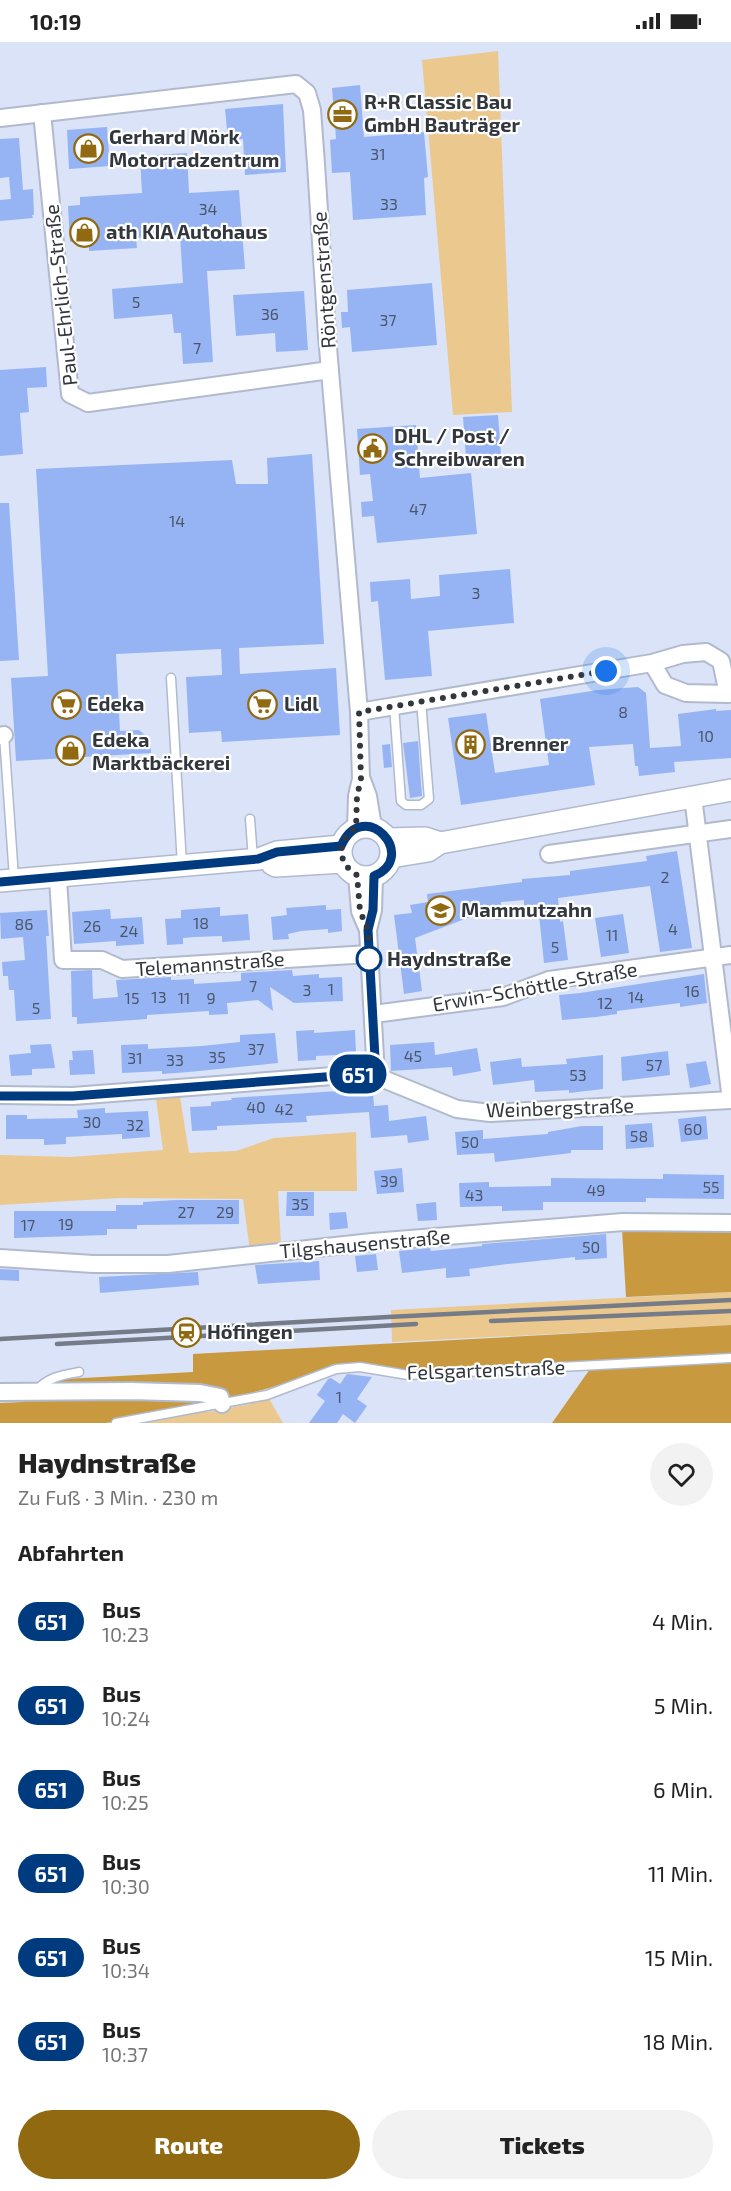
<!DOCTYPE html>
<html lang="de">
<head>
<meta charset="utf-8">
<style>
  :root { --surface:#fff; --page:#f2f2f2; --text:#222; --muted:#767676; --accent:#916911 }
  body { margin:0; font-family:"Exo 2",sans-serif; background:var(--page); color:var(--text); height:100vh; display:flex; flex-direction:column; font-size:22px; white-space:nowrap }
  * { box-sizing:border-box; margin:0 }
  p { font-size:20px; color:var(--muted) }
  .icon { flex:none; width:33px; height:33px; fill:none; stroke:currentColor; stroke-width:2; stroke-linecap:round; stroke-linejoin:round }
  .map { position:relative; height:1381px; overflow:hidden }
  .sheet { display:flex; flex-direction:column; background:var(--surface); flex:1 }
  .sheet>* { flex:none }
  .badge { padding:0 12px; border-radius:20px; font-size:21px; line-height:39px }
  .you { position:absolute; width:30px; height:30px; margin:-15px; border:4px solid #fff; border-radius:50%; background:#1a73e8; box-shadow:0 0 0 9px #1a73e833 }
  .map>.badge { position:absolute; translate:-50% -50%; box-shadow:0 0 0 3px #fff }
  h2 { padding:0 18px; font-size:22px; line-height:54px }
  .round { display:grid; place-items:center; flex:none; width:63px; height:63px; border-radius:32px; background:var(--page) }
  .headline { display:flex; align-items:center; justify-content:space-between; height:102px; padding:0 18px }
  h1 { font-size:28px; font-weight:800; line-height:45px }
  .primary-button { display:flex; gap:12px; margin-top:auto; padding:12px 18px }
  .primary-button a { flex:1; height:69px; border-radius:36px; background:var(--accent); color:#fff; font-size:24px; font-weight:800; line-height:69px; text-align:center }
  .primary-button a+a { background:var(--page); color:var(--text) }
  ul { padding:0; list-style:none }
  li { display:flex; align-items:center; gap:18px; height:84px; padding:0 18px }
  li div { flex:1 }
  li b { display:block; font-size:22px }
  li em { font-style:normal }
  li .badge { min-width:66px; font-weight:700; text-align:center }
  .status { display:flex; justify-content:space-between; align-items:center; height:42px; padding:0 30px; background:var(--surface); direction:ltr }
  .status svg { height:16px; fill:currentColor }
  .map>svg:first-child { display:block }
</style>
</head>
<body>
<div class="status"><b>10:19</b><svg viewBox="0 0 49 12"><path d="M0 12V9h3v3zM5 12V6h3v6zM10 12V3h3v9zM15 12V0h3v12zM26 1h20v11H26zM47 4h2v5h-2z"/></svg></div>
<div class="map">
<svg width="731" height="1381" viewBox="0 0 731 1381">
  <rect width="100%" height="100%" fill="#dae3f7"/>
  <g fill="#ebc88d">
    <path d="M498,9L512,370L453,373L422,18Z"/>
    <path d="M180,1055L189,1111L236,1109L274,1096L356,1090L357,1149H278L281,1203L250,1209L243,1157L120,1156L0,1163V1113L71,1115L163,1108L156,1057Z"/>
    <path d="M731,1250V1283L392,1300L391,1268Z"/>
    <path d="M267,1353L283,1381H106L193,1365L208,1370L251,1362V1358Z"/>
  </g>
  <g fill="#c9993f">
    <path d="M731,1185V1250L626,1255L622,1187Z"/>
    <path d="M731,1283V1381H552L590,1327L408,1333L360,1325L336,1327L223,1359L106,1381H0V1361L22,1360L36,1355L55,1339L65,1337L193,1330V1312Z"/>
  </g>
  <g fill="#96b4f3">
    <path d="M360,43L364,95L424,90L428,135L424,136L426,173L353,178L350,130L332,131L330,98L336,97L332,46Z"/>
    <path d="M283,62L286,130L245,133L243,97L228,98L225,67Z"/>
    <path d="M107,85L110,124L69,127L67,88Z"/>
    <path d="M19,96L23,148L33,147L34,173H32L33,176L0,179V158L11,157L9,135L0,136V97Z"/>
    <path d="M187,111L189,151L239,148L245,227L207,229L213,320L183,322L181,291H174L172,272L114,277L112,247L183,241L180,193L136,196L137,206L89,209V198L70,200L68,164L80,163V155L142,151L140,114Z"/>
    <path d="M432,241L437,303L352,310L350,285L342,286L341,270H348L347,248Z"/>
    <path d="M304,249L308,308L276,310L275,291L236,294L233,253Z"/>
    <path d="M46,325L47,345L27,346L29,370L20,371L23,412L0,414V328Z"/>
    <path d="M498,373L501,413L466,416L463,375Z"/>
    <path d="M416,383L420,436L471,431L477,492L377,501L374,474L362,475L361,460L373,459L370,432L360,433L357,387Z"/>
    <path d="M312,412L324,602L239,606L240,632L336,626L340,693L222,700L221,689L189,691L186,635L222,633L221,607L116,612L120,689L139,688L150,697L151,711L16,719L11,636L48,634L36,427L232,418L236,442H268L267,416Z"/>
    <path d="M0,461H9L19,618L0,619Z"/>
    <path d="M510,527L514,581L428,589L432,634L385,638L378,559L371,560L370,540L410,537L411,557L440,554L439,533Z"/>
    <path d="M638,645L646,651L650,706L681,704L678,672L716,667V669L731,668V716L674,720L675,730L639,734L638,724H635L633,702L589,705L595,743L461,763L448,676L486,671L495,731L549,723L540,657L598,648Z"/>
    <path d="M418,699L422,754L410,756L403,701Z"/>
    <path d="M390,702L392,725L384,726L382,703Z"/>
    <path d="M677,809L692,906L660,910L650,844L558,856L560,880L563,879L568,918L544,921L538,863L524,864V858L501,860L500,878L470,875L415,896L422,949L404,952L394,873L412,871L410,863L428,860L427,852L522,840V837L570,833V829L647,819L646,814Z"/>
    <path d="M326,863V868L341,867L342,889L328,891V887L301,889L288,892L289,897L273,898L271,875L287,873L286,866Z"/>
    <path d="M220,865V874L248,872L250,898L222,900V894L195,895L183,896V902L167,903L165,877L181,876V868Z"/>
    <path d="M110,867L111,877L142,875L144,902L116,904V899L74,902L72,870Z"/>
    <path d="M47,868L49,894H46L51,977L16,979L14,948H9L8,934H3L2,920L25,918L23,895L1,897L0,871Z"/>
    <path d="M623,872L629,911L601,915L595,876Z"/>
    <path d="M92,928L93,957L118,955L116,938L171,935V938L194,937V942L241,939V931L292,928L293,934L319,932V936L342,935L343,959L294,961L270,945L273,969L258,958L227,961L228,972L209,973V969L147,973V977L77,982V975H72L71,929Z"/>
    <path d="M704,932L707,961L680,965V961L617,969V972L596,975L562,978L559,953L580,951Z"/>
    <path d="M314,988V991L355,988L356,1012L316,1014V1018L298,1019L296,989Z"/>
    <path d="M275,991L278,1021L189,1030L162,1032V1029L122,1031L121,1003L148,1002V1007L202,1004L240,1000V993Z"/>
    <path d="M434,1000L435,1013L477,1006L481,1029L453,1034L452,1025L391,1029L390,1003Z"/>
    <path d="M51,1002L55,1026L32,1027V1033L11,1034L9,1013L31,1011L30,1003Z"/>
    <path d="M93,1008L95,1032L70,1033L69,1018H73L72,1009Z"/>
    <path d="M668,1009L670,1033L622,1039L621,1015Z"/>
    <path d="M603,1013V1047L569,1051V1048L535,1050L534,1038L493,1043L490,1020L521,1016L522,1025L567,1022L566,1017Z"/>
    <path d="M706,1019L711,1042L690,1046L686,1022Z"/>
    <path d="M354,1048V1053L373,1051L374,1064L388,1063L389,1079L426,1074L429,1098L408,1101L407,1093L371,1096L369,1070L306,1074L307,1080L217,1084V1088L192,1089L190,1065L211,1064V1060L232,1058L231,1056Z"/>
    <path d="M105,1066V1071L148,1069L150,1095L122,1097V1092L66,1095V1102L44,1103V1097H6V1073H27V1077L78,1076L77,1068Z"/>
    <path d="M706,1074L708,1097L681,1100L678,1077Z"/>
    <path d="M652,1081L654,1105L626,1107L625,1083Z"/>
    <path d="M582,1084H603V1108H571V1111L495,1120L494,1111L457,1113L455,1090L483,1088V1097L548,1092V1090Z"/>
    <path d="M402,1126L404,1150L377,1152L374,1129Z"/>
    <path d="M663,1132L724,1133V1157L646,1156V1160H543V1168L502,1169V1164L460,1165L459,1141L489,1140V1145L551,1144V1136L663,1137Z"/>
    <path d="M287,1150H314V1174H286Z"/>
    <path d="M176,1158H239V1182L137,1183V1187H107V1193L14,1196V1169H116V1163H143V1160Z"/>
    <path d="M436,1160L437,1178L418,1179L416,1162Z"/>
    <path d="M346,1170L348,1186L330,1188L329,1171Z"/>
    <path d="M606,1192L607,1216L575,1218V1215L507,1222L469,1227L470,1234L446,1236V1226L402,1231L399,1209L430,1206L431,1209L482,1204V1202Z"/>
    <path d="M376,1212L378,1228L357,1230L355,1214Z"/>
    <path d="M319,1219L320,1238L258,1242L255,1223Z"/>
    <path d="M0,1227L19,1228V1239L0,1238Z"/>
    <path d="M198,1230L199,1243L100,1251L99,1235Z"/>
    <path d="M347,1332L372,1335L357,1357L367,1364L355,1381L343,1372L337,1381H309L325,1359L317,1353L328,1337L331,1336L340,1342Z"/>
  </g>
  <g fill="none" stroke-linecap="round" stroke-linejoin="round">
    <defs>
      <g id="service">
        <path d="M171,636L182,823"/>
        <path d="M394,664L401,759L406,763H421L429,757L421,659"/>
        <path d="M4,693L14,836"/>
        <path d="M250,777L253,817"/>
        <path d="M36,1349C48,1335 62,1333 79,1330"/>
        <path d="M116,1381L267,1353L336,1327L360,1325L408,1333L731,1316"/>
      </g>
      <g id="minor">
        <path d="M42,71L70,352L88,361L330,328"/>
        <path d="M0,76L296,42L307,51L312,68L316,122L327,294L359,670L361,737L357,754L356,786"/>
        <path d="M359,670L652,621L665,643L686,651L728,652L721,619L706,610L683,612L652,621"/>
        <path d="M0,694L4,693"/>
        <path d="M362,738L368,754L373,785"/>
        <path d="M693,755L731,1058"/>
        <path d="M549,812L731,787"/>
        <path d="M357,833L360,869L368,888L376,1034"/>
        <path d="M58,836L63,918H102L122,927L369,912"/>
        <path d="M368,888L373,868L374,834"/>
        <path d="M374,972L503,955L549,938L731,913"/>
        <path d="M0,1053L73,1054L359,1032L376,1034L457,1067L490,1071L731,1058"/>
        <path d="M0,1216L93,1222H168L372,1200L623,1180L731,1181"/>
        <path d="M0,1350L131,1349L200,1351L220,1355L222,1362"/>
      </g>
      <g id="tertiary">
        <circle cx="366" cy="810" r="25"/>
        <path d="M388,797L425,796L440,801"/>
        <path d="M391,815L428,809L440,801L731,748"/>
        <path d="M272,822L276,824L343,820"/>
        <path d="M0,839L259,817L277,810L341,804"/>
      </g>
    </defs>
    <use href="#service" stroke="#b1bacd" stroke-width="11"/>
    <use href="#minor" stroke="#b1bacd" stroke-width="20"/>
    <use href="#tertiary" stroke="#b1bacd" stroke-width="24"/>
    <use href="#service" stroke="#fff" stroke-width="8"/>
    <use href="#minor" stroke="#fff" stroke-width="16"/>
    <use href="#tertiary" stroke="#fff" stroke-width="21"/>
    <g stroke="#757b87" stroke-width="4.5">
      <path d="M491,1279L731,1269"/>
      <path d="M0,1297L388,1275L731,1258"/>
      <path d="M57,1302L416,1282"/>
    </g>
  </g>
  <g fill="none" stroke-linecap="round" stroke-linejoin="round">
    <defs>
      <path id="line" d="M0,840L258,817L277,810L341,804C364,753 420,815 374,834L373,868L368,888L376,1034H338L73,1054H0"/>
    </defs>
    <use href="#line" stroke="#fff" stroke-width="14"/>
    <use href="#line" stroke="#003b80" stroke-width="9"/>
    <path stroke="#32363d" stroke-width="6" stroke-dasharray="0 10.8" d="M369,917L368,888L360,869L357,833C337,822 336,798 356,786L357,754L361,737L359,670L606,629"/>
  </g>
  <defs>
    <symbol id="office-ring" viewBox="-11 -11 22 22"><circle r="9.5" fill="#fff" stroke="#916911" stroke-width="1.5"/><path d="M-6-3h4V-5.5h4V-3h4V5H-6ZM-1-4.5V-3h2v-1.5ZM-6 0V1H6V0Z" fill="#916911"/></symbol>
    <symbol id="shop-ring" viewBox="-11 -11 22 22"><circle r="9.5" fill="#fff" stroke="#916911" stroke-width="1.5"/><path d="M-5-2.5h2.3a2.7 3.5 0 0 1 5.4 0H5L5.5 6h-11ZM-1.5-2.5h3a1.5 2.3 0 0 0-3 0Z" fill="#916911"/></symbol>
    <symbol id="civic-ring" viewBox="-11 -11 22 22"><circle r="9.5" fill="#fff" stroke="#916911" stroke-width="1.5"/><path d="M-.6-6.5H3V-4.5H.6V-3L4-1V1h2V6H-6V1h2V-1L-.6-3ZM-1.2 2.5V6h2.4V2.5Z" fill="#916911"/></symbol>
    <symbol id="supermarket-ring" viewBox="-11 -11 22 22"><circle r="9.5" fill="#fff" stroke="#916911" stroke-width="1.5"/><path d="M-6-5.5h2.5l.6 2H6L4.5 2H-2.5L-4.4-4H-6ZM-1.5 3.2a1.3 1.3 0 1 0 .1 0ZM3 3.2a1.3 1.3 0 1 0 .1 0Z" fill="#916911"/></symbol>
    <symbol id="building-ring" viewBox="-11 -11 22 22"><circle r="9.5" fill="#fff" stroke="#916911" stroke-width="1.5"/><path d="M-4-6H4V6H1V3H-1V6H-4ZM-2.5-4.3h1.7v1.8h-1.7ZM.8-4.3h1.7v1.8H.8ZM-2.5-1h1.7V.8h-1.7ZM.8-1h1.7V.8H.8Z" fill="#916911"/></symbol>
    <symbol id="school-ring" viewBox="-11 -11 22 22"><circle r="9.5" fill="#fff" stroke="#916911" stroke-width="1.5"/><path d="M0-5L7-2L0 1L-7-2ZM-4 1L0 2.5L4 1V4Q0 6-4 4Z" fill="#916911"/></symbol>
    <symbol id="station-ring" viewBox="-11 -11 22 22"><circle r="9.5" fill="#fff" stroke="#916911" stroke-width="1.5"/><path d="M-3-6H3Q5-6 5-4V2Q5 4 3 4L4.5 6H3L1.5 4h-3L-3 6H-4.5L-3 4Q-5 4-5 2V-4Q-5-6-3-6ZM-3.5-4v3h7v-3ZM-3.5 1v1.5H-2V1ZM2 1v1.5H3.5V1Z" fill="#916911"/></symbol>
  </defs>
  <g fill-rule="evenodd">
    <use href="#office-ring" x="326" y="56" width="33" height="33"/>
    <use href="#shop-ring" x="72" y="90" width="33" height="33"/>
    <use href="#shop-ring" x="68" y="174" width="33" height="33"/>
    <use href="#civic-ring" x="356" y="390" width="33" height="33"/>
    <use href="#supermarket-ring" x="50" y="646" width="33" height="33"/>
    <use href="#supermarket-ring" x="246" y="646" width="33" height="33"/>
    <use href="#building-ring" x="454" y="686" width="33" height="33"/>
    <use href="#shop-ring" x="54" y="692" width="33" height="33"/>
    <use href="#school-ring" x="424" y="852" width="33" height="33"/>
    <use href="#station-ring" x="170" y="1274" width="33" height="33"/>
  </g>
  <circle fill="#fff" stroke="#003b80" stroke-width="3" cx="369" cy="917" r="12"/>
  <g text-anchor="middle" stroke-width="4.5" stroke-linejoin="round" paint-order="stroke">
    <g font-size="16" fill="#4b566a">
      <text x="378" y="118">31</text>
      <text x="389" y="168">33</text>
      <text x="208" y="173">34</text>
      <text x="136" y="266">5</text>
      <text x="270" y="278">36</text>
      <text x="388" y="284">37</text>
      <text x="197" y="312">7</text>
      <text x="418" y="473">47</text>
      <text x="177" y="485">14</text>
      <text x="476" y="557">3</text>
      <text x="623" y="676">8</text>
      <text x="706" y="700">10</text>
      <text x="665" y="841">2</text>
      <text x="201" y="887">18</text>
      <text x="24" y="888">86</text>
      <text x="92" y="890">26</text>
      <text x="673" y="893">4</text>
      <text x="129" y="895">24</text>
      <text x="612" y="899">11</text>
      <text x="555" y="911">5</text>
      <text x="253" y="950">7</text>
      <text x="331" y="953">1</text>
      <text x="307" y="954">3</text>
      <text x="692" y="955">16</text>
      <text x="159" y="961">13</text>
      <text x="636" y="961">14</text>
      <text x="132" y="962">15</text>
      <text x="184" y="962">11</text>
      <text x="211" y="962">9</text>
      <text x="605" y="967">12</text>
      <text x="36" y="972">5</text>
      <text x="256" y="1013">37</text>
      <text x="413" y="1020">45</text>
      <text x="217" y="1021">35</text>
      <text x="135" y="1022">31</text>
      <text x="175" y="1024">33</text>
      <text x="654" y="1029">57</text>
      <text x="578" y="1039">53</text>
      <text x="256" y="1071">40</text>
      <text x="284" y="1073">42</text>
      <text x="92" y="1086">30</text>
      <text x="135" y="1089">32</text>
      <text x="693" y="1093">60</text>
      <text x="639" y="1100">58</text>
      <text x="470" y="1106">50</text>
      <text x="389" y="1145">39</text>
      <text x="711" y="1151">55</text>
      <text x="596" y="1154">49</text>
      <text x="474" y="1159">43</text>
      <text x="300" y="1168">35</text>
      <text x="186" y="1176">27</text>
      <text x="225" y="1176">29</text>
      <text x="66" y="1188">19</text>
      <text x="28" y="1189">17</text>
      <text x="591" y="1211">50</text>
      <text x="339" y="1361">1</text>
    </g>
    <g font-size="20" font-weight="bold" fill="#32363d" stroke="#fff" text-anchor="start">
      <text x="364" y="67">R+R Classic Bau<tspan x="364" dy="23">GmbH Bauträger</tspan></text>
      <text x="109" y="102">Gerhard Mörk<tspan x="109" dy="23">Motorradzentrum</tspan></text>
      <text x="106" y="197">ath KIA Autohaus</text>
      <text x="394" y="401">DHL / Post /<tspan x="394" dy="23">Schreibwaren</tspan></text>
      <text x="87" y="669">Edeka</text>
      <text x="284" y="669">Lidl</text>
      <text x="92" y="705">Edeka<tspan x="92" dy="23">Marktbäckerei</tspan></text>
      <text x="492" y="709">Brenner</text>
      <text x="461" y="875">Mammutzahn</text>
      <text x="207" y="1297">Höfingen</text>
    </g>
    <g font-size="20" fill="#32363d" stroke="#fff">
      <text transform="translate(324 238) rotate(-94)" y="7">Röntgenstraße</text>
      <text transform="translate(61 253) rotate(-96)" y="7">Paul-Ehrlich-Straße</text>
      <text transform="translate(210 922) rotate(-4)" y="7">Telemannstraße</text>
      <text transform="translate(535 945) rotate(-10)" y="7">Erwin-Schöttle-Straße</text>
      <text transform="translate(560 1066) rotate(-2)" y="7">Weinbergstraße</text>
      <text transform="translate(365 1202) rotate(-5)" y="7">Tilgshausenstraße</text>
      <text transform="translate(486 1328) rotate(-2)" y="7">Felsgartenstraße</text>
    </g>
    <g font-size="20" font-weight="bold" fill="#32363d" stroke="#fff" text-anchor="start">
      <text x="387" y="924">Haydnstraße</text>
    </g>
  </g>
</svg>
<div class="you" style="left:606px;top:629px"></div>
<b class="badge" style="left:358px;top:1032px;background:#003b80;color:#fff">651</b>
</div>
<section class="sheet">
<div class="headline"><div><h1>Haydnstraße</h1><p>Zu Fuß · 3 Min. · 230 m</p></div><a class="round"><svg class="icon" aria-label="heart" viewBox="0 0 24 24"><path d="M12 20l-8-8c-3-5 5-10 8-4 3-6 11-1 8 4z"/></svg></a></div>
<h2>Abfahrten</h2>
<ul>
<li><span class="badge" style="background:#003b80;color:#fff">651</span><div><b>Bus</b><p>10:23</p></div><em>4 Min.</em></li>
<li><span class="badge" style="background:#003b80;color:#fff">651</span><div><b>Bus</b><p>10:24</p></div><em>5 Min.</em></li>
<li><span class="badge" style="background:#003b80;color:#fff">651</span><div><b>Bus</b><p>10:25</p></div><em>6 Min.</em></li>
<li><span class="badge" style="background:#003b80;color:#fff">651</span><div><b>Bus</b><p>10:30</p></div><em>11 Min.</em></li>
<li><span class="badge" style="background:#003b80;color:#fff">651</span><div><b>Bus</b><p>10:34</p></div><em>15 Min.</em></li>
<li><span class="badge" style="background:#003b80;color:#fff">651</span><div><b>Bus</b><p>10:37</p></div><em>18 Min.</em></li>
</ul>
<div class="primary-button"><a>Route</a><a>Tickets</a></div>
</section>
</body>
</html>
